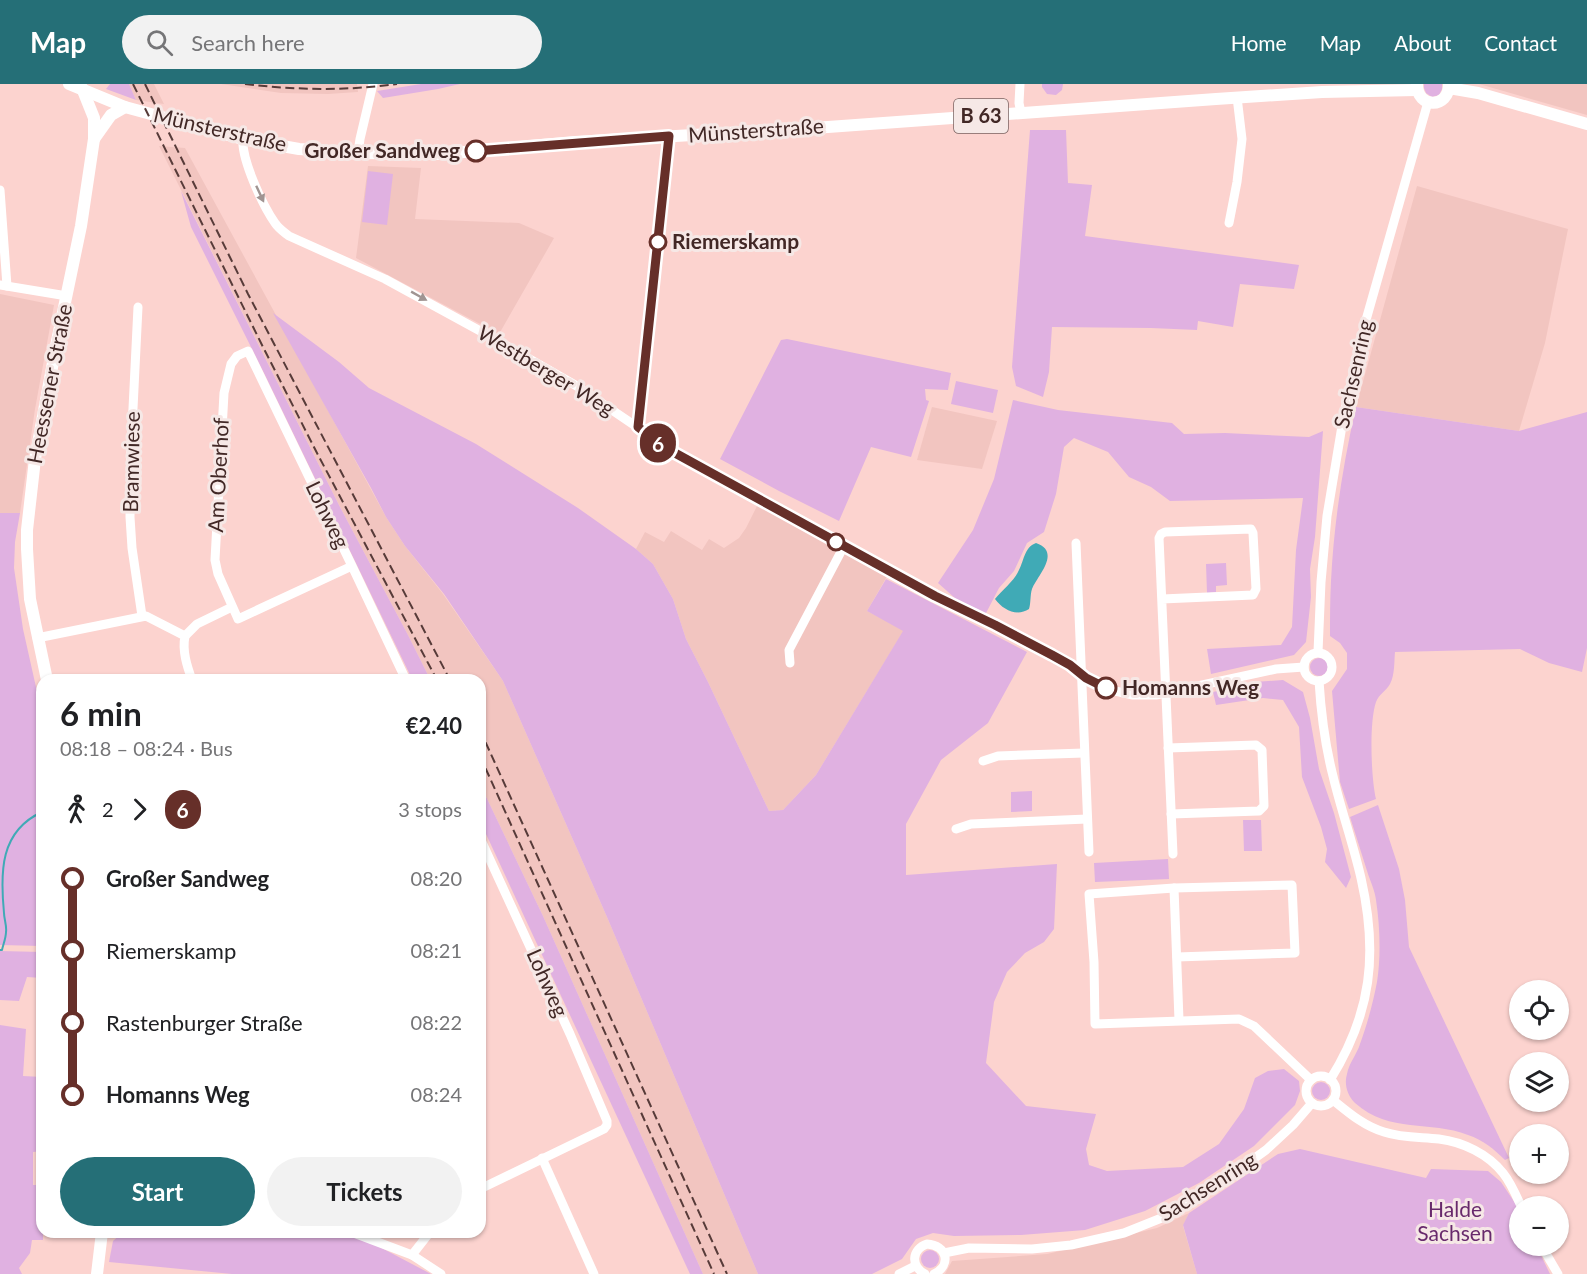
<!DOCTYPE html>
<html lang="en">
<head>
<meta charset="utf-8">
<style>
  :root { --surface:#fff; --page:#f2f2f2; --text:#202124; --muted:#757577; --accent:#256f77 }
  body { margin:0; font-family:Lato,sans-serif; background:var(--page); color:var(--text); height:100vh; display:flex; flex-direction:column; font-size:22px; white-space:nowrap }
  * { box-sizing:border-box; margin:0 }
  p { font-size:20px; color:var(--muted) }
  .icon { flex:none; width:33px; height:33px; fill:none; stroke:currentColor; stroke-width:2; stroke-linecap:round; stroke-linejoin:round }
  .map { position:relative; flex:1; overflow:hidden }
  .drawer { position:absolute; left:36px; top:590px; width:450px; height:564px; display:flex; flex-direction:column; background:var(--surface); border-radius:18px; box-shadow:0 2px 4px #0004 }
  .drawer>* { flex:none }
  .badge { padding:0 12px; border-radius:20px; font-size:21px; line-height:39px }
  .controls { position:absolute; left:1509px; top:896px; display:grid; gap:12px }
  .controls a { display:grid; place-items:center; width:60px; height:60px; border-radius:50%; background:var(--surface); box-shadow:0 2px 4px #0004; font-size:30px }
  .map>.badge { position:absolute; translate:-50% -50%; box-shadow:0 0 0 3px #fff }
  .legs { display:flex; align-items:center; gap:9px; height:66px; padding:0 24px; font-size:20px }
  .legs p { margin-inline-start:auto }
  .overview { display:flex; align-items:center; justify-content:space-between; height:102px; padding:0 24px }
  h1 { font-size:33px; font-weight:700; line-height:45px }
  .button { display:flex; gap:12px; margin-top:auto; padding:12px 24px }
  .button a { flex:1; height:69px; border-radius:36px; background:var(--accent); color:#fff; font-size:24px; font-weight:700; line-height:69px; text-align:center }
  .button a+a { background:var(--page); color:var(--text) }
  ul { padding:0 24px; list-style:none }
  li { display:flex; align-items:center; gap:21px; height:72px; font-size:22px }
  li i { display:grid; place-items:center; width:9px; height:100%; margin:0 8px; background:currentColor }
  li i::after { content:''; width:15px; height:15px; margin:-8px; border:4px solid; border-radius:50%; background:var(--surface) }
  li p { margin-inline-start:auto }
  li:first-child i { background:linear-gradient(#0000 50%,currentColor 0) }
  li:last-child i { background:linear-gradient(currentColor 50%,#0000 0) }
  header { display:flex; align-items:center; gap:36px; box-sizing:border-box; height:84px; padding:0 30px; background:var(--accent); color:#fff }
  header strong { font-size:28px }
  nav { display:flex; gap:33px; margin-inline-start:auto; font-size:21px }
  .search { width:420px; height:54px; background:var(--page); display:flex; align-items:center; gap:15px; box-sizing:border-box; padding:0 21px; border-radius:33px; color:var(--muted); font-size:22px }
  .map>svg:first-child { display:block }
</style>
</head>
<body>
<header>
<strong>Map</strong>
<div class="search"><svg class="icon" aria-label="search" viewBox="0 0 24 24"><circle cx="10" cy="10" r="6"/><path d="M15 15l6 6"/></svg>Search here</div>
<nav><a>Home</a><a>Map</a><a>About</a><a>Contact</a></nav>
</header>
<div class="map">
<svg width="1587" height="1190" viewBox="0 0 1587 1190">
  <rect width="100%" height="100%" fill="#fcd3cf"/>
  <g fill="#f2c5c0">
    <path d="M129,0H154L164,20L136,16Z"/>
    <path d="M221,0H357L358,8L328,10L281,9Z"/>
    <path d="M1479,0H1587V31Z"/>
    <path d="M159,62L185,64L386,433L405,462L443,510L503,597L607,833L758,1190H703L543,832L480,700V596L430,595L408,551L340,423Z"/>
    <path d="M368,82L421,84L415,135L519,139L554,154L499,250L356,174Z"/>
    <path d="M1417,102L1568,145L1545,259L1519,347L1356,323Z"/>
    <path d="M0,210L54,221L35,325L20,429H0Z"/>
    <path d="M932,323L997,337L982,385L917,376Z"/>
    <path d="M763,410L893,482L867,527L904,546L816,691L783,726L769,727L708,598L686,555L673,515L653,480L636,465L645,448L664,458L671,447L702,466L709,455L724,464L739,454L746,444Z"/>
    <path d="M1189,1129L1183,1142L1197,1190H945L952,1177L1047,1170L1157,1144Z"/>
  </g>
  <g fill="#e0b1e1">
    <path d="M110,0H129L136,16L106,5Z"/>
    <path d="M421,0H460L438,5L383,14L377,7Z"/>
    <path d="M1042,0H1063L1062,6L1056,11L1047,10L1042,3Z"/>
    <path d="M1424,0H1442V5L1439,11L1432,13L1426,9L1424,4Z"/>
    <path d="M1030,46H1066L1068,99L1092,101L1085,152L1299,181L1294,205L1240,200L1233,243L1198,237L1197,246L1151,244L1052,243L1049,288L1043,313L1016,302L1012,283Z"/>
    <path d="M368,87L393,90L387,141L362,138Z"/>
    <path d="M181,107L340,423L408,551L430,595H412L264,289L191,143Z"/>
    <path d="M273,229L339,278L369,304L476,360L578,424L636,465L653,480L673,515L686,555L708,598L769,727L783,726L816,691L903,547L867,527L886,495L1027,568L988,639L941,676L906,740V791L1057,780L1054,845L1044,858L1025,869L1007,888L994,918L986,979L1026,1022L1096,1030L1086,1065L1089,1081L1107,1087L1183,1083L1219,1060L1244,1025L1255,994L1268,987L1284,985L1299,997L1300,1007L1295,1021L1254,1062L1199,1099L1145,1127L1085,1146L1021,1151L954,1152L933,1149L916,1155L902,1175L872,1190H758L607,833L503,597L444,510L405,462L386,433L371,404Z"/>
    <path d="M787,255L951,289L948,306L925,305L926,316L929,317L911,373L871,363L839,437L779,407L720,375L781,256Z"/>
    <path d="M956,297L998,306L993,329L951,320Z"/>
    <path d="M1013,316L1058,326L1172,339L1184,350L1225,349L1309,353L1323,347L1315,453L1310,485L1311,513L1306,558L1294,571L1211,590L1207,565L1281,561L1292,543L1296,466L1303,414L1170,417L1151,403L1129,393L1108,368L1074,354L1064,363L1056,410L1044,448L1027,459L1014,487L999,504L985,531L956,515L938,499L973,446L994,395Z"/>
    <path d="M1356,323L1519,347L1587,328V564L1582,588L1549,579L1520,565L1395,568C1394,578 1395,590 1390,600C1386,607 1379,610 1376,618C1369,638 1371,694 1376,715L1349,725L1340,698L1332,607L1347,585V569L1340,559L1330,552C1330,534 1330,515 1331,497C1334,438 1343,380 1356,323Z"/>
    <path d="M0,429H20L15,458L14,484L23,545L42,630V862L0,861Z"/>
    <path d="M1226,479L1227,501L1216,502V508L1207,509L1206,480Z"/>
    <circle cx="1319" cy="583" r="9"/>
    <path d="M1283,596L1303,608L1310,634L1319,685L1334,729L1351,793L1346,804L1325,778L1327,765L1321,743L1302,693L1299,643L1283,616L1263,614L1216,621L1213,608L1254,598Z"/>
    <path d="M480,700L543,832L703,1190H690L480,737Z"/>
    <path d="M1032,707V727L1011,728V708Z"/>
    <path d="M1378,721L1399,785L1405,816L1409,863L1509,1074L1505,1076C1494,1065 1483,1056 1468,1051C1430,1036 1390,1050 1355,1019C1347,1011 1344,1000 1347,990C1349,979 1357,970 1360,960C1367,941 1373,919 1377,898C1381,873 1380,842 1376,816C1375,807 1371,799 1368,790C1362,771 1356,752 1350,733Z"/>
    <path d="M1243,736H1261L1262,767H1244Z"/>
    <path d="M1168,775L1169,795L1095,798L1094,779Z"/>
    <path d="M0,867L42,868V894L27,893L19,917L0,916Z"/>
    <path d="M0,941L26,945L23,992L42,993V1067L33,1068V1101H42L43,1156H32L30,1169L19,1184L22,1190H0Z"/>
    <circle cx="1321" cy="1007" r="9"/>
    <path d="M1300,1065L1426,1094L1431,1085L1488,1087L1501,1098L1519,1125L1520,1161H1536L1550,1190H1197L1183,1141L1189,1129L1278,1070Z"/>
    <path d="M123,1148H338L376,1161L431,1190H232L109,1178L113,1157Z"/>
    <circle cx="930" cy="1175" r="9"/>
  </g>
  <path fill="#40aab6" d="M1036,459C1062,468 1037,492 1032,505C1030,511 1031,519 1029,525C1017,533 1003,526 995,515C1002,506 1013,498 1018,488C1024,478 1024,463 1036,459Z"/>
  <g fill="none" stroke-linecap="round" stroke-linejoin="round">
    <path stroke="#40aab6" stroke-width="2" d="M0,866H2C3,861 6,854 6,848C7,842 4,835 4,829C0,788 0,747 42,728"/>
    <g stroke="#fff" stroke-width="9">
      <path d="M1020,0L1019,19L1021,29"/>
      <path d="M243,55C241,75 263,122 275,139C279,145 284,148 289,152L385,195L493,254L575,301L637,343L664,363L935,512L995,541L1070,581L1086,594L1115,607L1133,611H1156L1276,585L1304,583"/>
      <path d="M358,69L360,55L373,0"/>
      <path d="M0,106L7,202"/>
      <path d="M1229,139L1237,98L1242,55L1237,13"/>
      <path d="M0,201L67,212"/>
      <path d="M138,223L131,365L130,433L132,464L142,532"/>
      <path d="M637,343L669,52"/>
      <path d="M1076,459L1089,768"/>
      <path d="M352,482L238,535L218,490L215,476L224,309L231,280L237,272L248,267L352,482L406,596"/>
      <path d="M1162,515L1253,511L1256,505L1253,449L1251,445L1165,448L1161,450L1159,454L1173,770"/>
      <path d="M185,552L197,540L232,523"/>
      <path d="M37,554L146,532L185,552C182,567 187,582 192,596"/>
      <path d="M1318,568L1321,498L1327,432L1344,330L1366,236L1428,18"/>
      <circle cx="1318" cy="583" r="14"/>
      <path d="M790,579L789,566L844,462"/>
      <path d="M1319,597C1321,629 1325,661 1333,692C1341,726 1353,759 1361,794C1378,869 1372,929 1330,996"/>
      <path d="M1168,664L1256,661L1262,666L1264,722L1259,727L1171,730"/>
      <path d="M983,677L998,672L1084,669"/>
      <path d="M956,745L971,740L1087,735"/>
      <path d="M480,754L570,950L607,1037V1041L604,1045L480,1105"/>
      <path d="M1174,804L1179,936"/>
      <path d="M1177,873L1295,869L1292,801L1174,804L1089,810L1094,878L1095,940L1239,935L1254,942L1311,996"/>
      <circle cx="1321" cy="1007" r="15"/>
      <path d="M1333,1016C1349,1029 1364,1042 1384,1048C1402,1054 1420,1053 1439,1055C1463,1058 1488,1070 1503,1089C1511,1099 1516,1111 1521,1122"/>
      <path d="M542,1074L594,1190"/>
      <path d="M351,1148L412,1171L441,1190"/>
      <path d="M1541,1161L1558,1190"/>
      <path d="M944,1169L969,1164L1032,1165L1071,1161L1124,1149L1169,1131L1220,1099L1266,1066L1293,1041L1312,1019"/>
      <path d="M412,1171L430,1148"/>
      <path d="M899,1190L915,1182"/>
      <path d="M925,1190C910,1182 912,1165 927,1160C947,1161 952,1181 934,1190"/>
    </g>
    <g stroke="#fff" stroke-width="12">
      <path d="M69,0L125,23L243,55L265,59L299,65L358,69L442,70L575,58L828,43L1216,15L1322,8L1417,6"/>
      <path d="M1417,0C1417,25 1449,25 1449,0"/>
      <path d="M1449,4L1478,9L1587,40"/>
      <path d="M94,55L111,31L125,23"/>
      <path d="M47,596L30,515L27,465V446L35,375L57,257L81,142L94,55V34L82,4"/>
      <path d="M97,1190L102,1148"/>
    </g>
    <g stroke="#573b39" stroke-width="2" stroke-dasharray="9 4.5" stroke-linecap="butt">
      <path d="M133,0L262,261L317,369L437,596"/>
      <path d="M145,0L248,210L450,596"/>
      <path d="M245,0C295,6 346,7 397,0"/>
      <path d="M480,646L727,1190"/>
      <path d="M480,672L714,1190"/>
    </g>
  </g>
  <defs><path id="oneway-solid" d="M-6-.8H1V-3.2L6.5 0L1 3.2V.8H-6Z" transform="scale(1.5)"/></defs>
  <g fill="#a09492">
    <use href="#oneway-solid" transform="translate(260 110) rotate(65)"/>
    <use href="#oneway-solid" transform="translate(419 212) rotate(29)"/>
  </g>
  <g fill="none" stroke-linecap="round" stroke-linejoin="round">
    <defs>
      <path id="line-1" d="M476,67L669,52L638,343L664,363L935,512L995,541L1052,571L1070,581L1086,594L1106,604"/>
    </defs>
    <use href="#line-1" stroke="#fff" stroke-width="14"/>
    <use href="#line-1" stroke="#662f29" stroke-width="9"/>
  </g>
  <g fill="#fff" stroke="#662f29" stroke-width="3">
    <circle cx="476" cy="67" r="10"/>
    <circle cx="658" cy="158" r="8"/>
    <circle cx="836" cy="458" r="8"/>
    <circle cx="1106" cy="604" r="10"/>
  </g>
  <g text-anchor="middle" stroke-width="6" stroke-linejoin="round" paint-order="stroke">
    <rect fill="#f6e8e6" stroke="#786260" stroke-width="1.5" x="954" y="15" width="54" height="34" rx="4.5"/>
    <g font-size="20" font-weight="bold" fill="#422826">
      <text x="981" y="39">B 63</text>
    </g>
    <g font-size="21" fill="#422826" stroke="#f6e8e6">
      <text transform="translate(220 46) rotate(13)" y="7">Münsterstraße</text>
      <text transform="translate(756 47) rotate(-4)" y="7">Münsterstraße</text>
      <text transform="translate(546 287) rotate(31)" y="7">Westberger Weg</text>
      <text transform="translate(1354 290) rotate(-77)" y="7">Sachsenring</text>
      <text transform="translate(50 300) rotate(-79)" y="7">Heessener Straße</text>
      <text transform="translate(132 378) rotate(-89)" y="7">Bramwiese</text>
      <text transform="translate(219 391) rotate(-87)" y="7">Am Oberhof</text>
      <text transform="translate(327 431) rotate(64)" y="7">Lohweg</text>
      <text transform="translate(547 899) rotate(66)" y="7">Lohweg</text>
      <text transform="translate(1208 1103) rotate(-32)" y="7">Sachsenring</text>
    </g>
    <g font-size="21" font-weight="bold" fill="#422826" stroke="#f6e8e6" text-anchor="start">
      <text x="460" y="74" text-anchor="end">Großer Sandweg</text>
      <text x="672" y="165">Riemerskamp</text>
      <text x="1122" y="611">Homanns Weg</text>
    </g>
    <g font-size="21" fill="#68296c" stroke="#f6e8e6">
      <text x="1455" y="1133">Halde<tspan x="1455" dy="24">Sachsen</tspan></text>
    </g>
  </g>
</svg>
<div class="controls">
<a><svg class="icon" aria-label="locate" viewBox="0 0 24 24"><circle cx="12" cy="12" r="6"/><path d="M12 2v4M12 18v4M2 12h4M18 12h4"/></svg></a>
<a><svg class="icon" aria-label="layers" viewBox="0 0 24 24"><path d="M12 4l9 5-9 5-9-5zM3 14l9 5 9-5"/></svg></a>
<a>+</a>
<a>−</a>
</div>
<b class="badge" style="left:658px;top:359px;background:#662f29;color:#fff">6</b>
<section class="drawer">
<div class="overview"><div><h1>6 min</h1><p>08:18 – 08:24 · Bus</p></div><b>€2.40</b></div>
<div class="legs"><svg class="icon" aria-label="walk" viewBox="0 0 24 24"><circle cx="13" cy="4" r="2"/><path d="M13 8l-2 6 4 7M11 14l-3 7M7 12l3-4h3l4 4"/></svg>2<svg class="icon" aria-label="forward" viewBox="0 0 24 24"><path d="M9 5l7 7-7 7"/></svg><b class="badge" style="background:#662f29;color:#fff">6</b><p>3 stops</p></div>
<ul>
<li><i style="color:#662f29"></i><b>Großer Sandweg</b><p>08:20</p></li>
<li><i style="color:#662f29"></i><span>Riemerskamp</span><p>08:21</p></li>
<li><i style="color:#662f29"></i><span>Rastenburger Straße</span><p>08:22</p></li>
<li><i style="color:#662f29"></i><b>Homanns Weg</b><p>08:24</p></li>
</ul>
<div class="button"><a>Start</a><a>Tickets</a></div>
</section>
</div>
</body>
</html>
